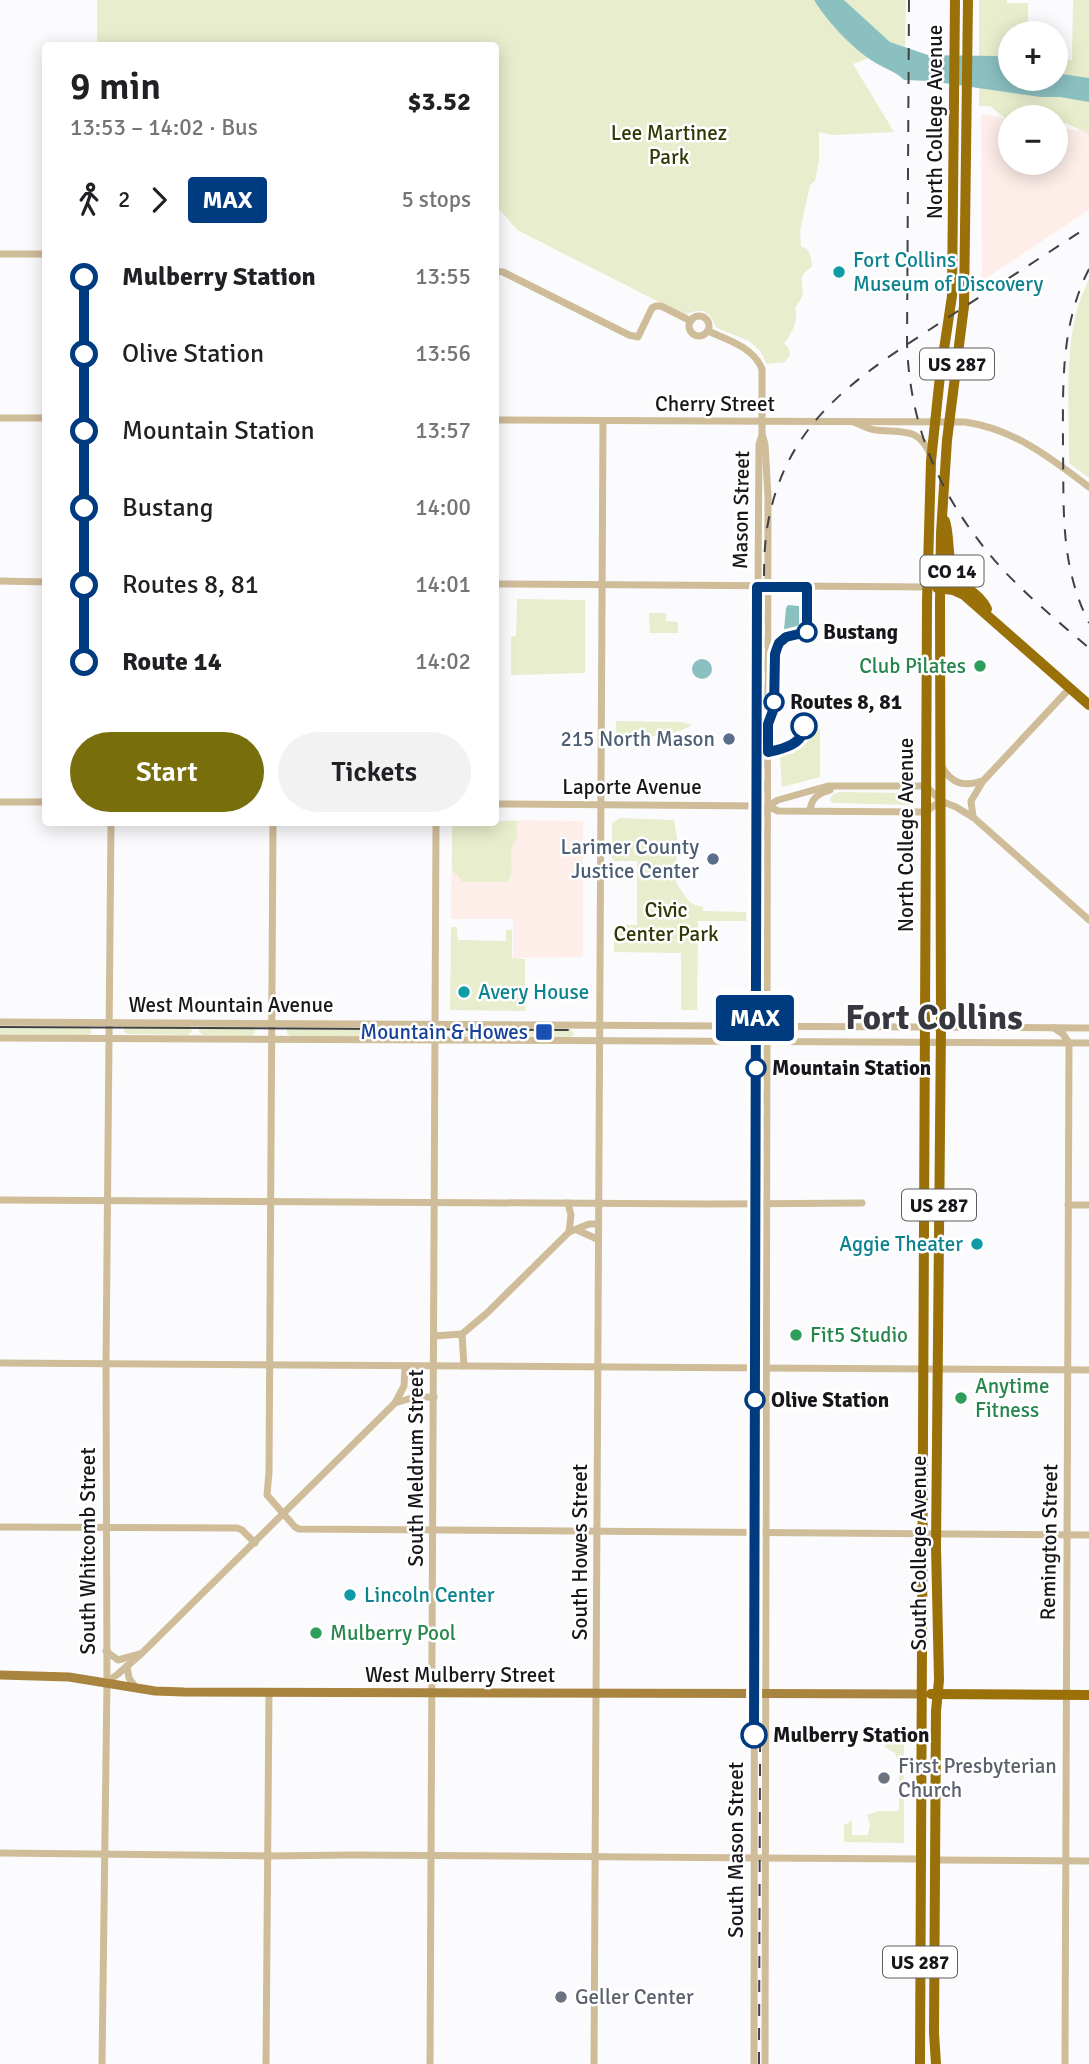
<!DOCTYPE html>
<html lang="en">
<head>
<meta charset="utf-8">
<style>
  :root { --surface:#fff; --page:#f2f2f2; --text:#202124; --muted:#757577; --accent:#786e0c }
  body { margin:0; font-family:Signika,sans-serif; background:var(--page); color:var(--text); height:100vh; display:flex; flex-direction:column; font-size:26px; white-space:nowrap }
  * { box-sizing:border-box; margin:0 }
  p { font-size:23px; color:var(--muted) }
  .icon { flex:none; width:38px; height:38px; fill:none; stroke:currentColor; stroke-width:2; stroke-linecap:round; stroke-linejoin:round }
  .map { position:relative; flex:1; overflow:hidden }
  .sheet { position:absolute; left:42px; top:42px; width:457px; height:784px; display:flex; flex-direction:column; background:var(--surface); border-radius:7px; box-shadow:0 4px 18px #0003 }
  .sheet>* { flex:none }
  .badge { padding:0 14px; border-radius:5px; font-size:24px; line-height:46px }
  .controls { position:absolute; left:998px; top:21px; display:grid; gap:14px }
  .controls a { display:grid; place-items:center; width:70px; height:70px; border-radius:50%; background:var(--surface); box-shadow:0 4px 18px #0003; font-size:35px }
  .map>.badge { position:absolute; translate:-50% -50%; box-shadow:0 0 0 4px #fff }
  .legs { display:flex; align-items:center; gap:10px; height:77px; padding:0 28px; font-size:23px }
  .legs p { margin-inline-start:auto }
  .summary { display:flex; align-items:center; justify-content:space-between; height:119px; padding:0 28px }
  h1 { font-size:38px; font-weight:600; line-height:52px }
  .button { display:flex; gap:14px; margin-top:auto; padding:14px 28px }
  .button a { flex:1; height:80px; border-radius:42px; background:var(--accent); color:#fff; font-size:28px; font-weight:600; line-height:80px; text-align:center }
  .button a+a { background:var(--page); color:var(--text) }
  ul { padding:0 28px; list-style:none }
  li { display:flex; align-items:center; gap:24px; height:77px; font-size:26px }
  li i { display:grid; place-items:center; width:10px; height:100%; margin:0 9px; background:currentColor }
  li i::after { content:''; width:18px; height:18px; margin:-9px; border:5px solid; border-radius:50%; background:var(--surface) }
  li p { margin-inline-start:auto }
  li:first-child i { background:linear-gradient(#0000 50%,currentColor 0) }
  li:last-child i { background:linear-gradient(currentColor 50%,#0000 0) }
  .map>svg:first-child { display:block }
</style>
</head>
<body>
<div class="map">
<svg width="1089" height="2064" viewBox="0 0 1089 2064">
  <rect width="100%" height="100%" fill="#fbfbfd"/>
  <g fill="#fdeee9">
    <path d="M981,114L1010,119V163H1055V127L1089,132V210L982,281Z"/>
    <path d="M495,820L583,821V957L513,958V919H451L452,823L495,822Z"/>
  </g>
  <g fill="#e8edcd">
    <path d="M97,0H821L874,56L853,64L894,132L833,135L819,132V160L815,181L810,185L800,231L801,246C811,250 811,257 812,267C795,277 805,282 802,296C802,298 796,306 795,308C799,319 792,334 784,343L789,349L790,355L785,362L767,364L760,351L749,341L717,328L710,316L703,311H696L686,314L663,304L517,230L502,212L495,209V46L97,45Z"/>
    <path d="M844,0H906L905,47L890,42Z"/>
    <path d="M979,0H1007V3H1028V33H1010V79H1055V56L1072,60L1073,0H1089V134L1066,123L1055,126V117H1010V122L990,106H979Z"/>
    <path d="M1089,280V478L1069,463V450C1069,398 1063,326 1089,280Z"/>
    <path d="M517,599L585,600V673L511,675V637L516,636Z"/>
    <path d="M649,613H666V621L678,622V633H650Z"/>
    <path d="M616,721L681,722L692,725C674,737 638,738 616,738Z"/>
    <path d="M812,729H820V777L782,787L780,757C795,750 810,748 812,729Z"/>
    <path d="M839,792L910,793V805L833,803L830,800L832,795Z"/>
    <path d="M620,818L674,820L677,838L676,883C685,894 687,905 703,907V911L746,912V921H698L697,1010H681V953L614,952V925H637V861H613L612,858V823Z"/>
    <path d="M517,821V838C504,854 518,868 507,882H463L452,870V823Z"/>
    <path d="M451,927H457L458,940L506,941V930H512V958L525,959V1011L450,1010Z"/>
    <path d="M0,1025L88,1026L92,1032L89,1035L0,1034Z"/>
    <path d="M125,1026H190L192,1031L188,1035L128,1034L124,1032Z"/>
    <path d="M251,1026L255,1030L254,1034L251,1036L203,1035L198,1031L201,1027Z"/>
    <path d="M287,1027L413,1028L417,1033L414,1036H290L287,1033Z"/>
    <path d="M454,1028H570L574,1034L571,1037L455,1036L451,1031Z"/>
    <path d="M885,1738H904V1843L844,1842V1825L852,1821V1835H868L870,1824L867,1815L878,1811H899V1766L895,1753L885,1747Z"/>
  </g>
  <g fill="#8bc0c1">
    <path d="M814,0H844L890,42L928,55L995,56L1009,58L1010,79H1055V73L1089,78V102L1060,97H1041L930,81L904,80C894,70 882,68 871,60C850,46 827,21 814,0Z"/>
    <path d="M788,605L799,606V625L785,631L784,630L786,608Z"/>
    <circle cx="702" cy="669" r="10"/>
  </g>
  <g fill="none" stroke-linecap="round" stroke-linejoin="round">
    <g stroke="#cfbc99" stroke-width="7">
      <path d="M0,254H46"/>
      <path d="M495,271L503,272L629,335L638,337L652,308L656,306H661L691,321"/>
      <circle cx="699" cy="326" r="10"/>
      <path d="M708,331C728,340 753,347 762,369V434L765,444L768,497L765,2064"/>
      <path d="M0,418H46"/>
      <path d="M495,420L965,422C1014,429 1051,458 1089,487"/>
      <path d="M854,422C861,425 868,429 875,430C902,433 919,426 931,456"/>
      <path d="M0,581L46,582"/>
      <path d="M495,584L927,587"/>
      <path d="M942,767C952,784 964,787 982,781"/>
      <path d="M0,802H46"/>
      <path d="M495,804L768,806L778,811L925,812L941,801"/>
      <path d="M768,806L778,800L828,786H926L941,801L956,807L974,818L1089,920"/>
      <path d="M810,811C811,798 819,793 830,790"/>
      <path d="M973,817L971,801L983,781L1070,688"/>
      <path d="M273,822L269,1472L267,1495L295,1527L299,1529L1089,1535"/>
      <path d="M0,1022L1089,1028"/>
      <path d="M1054,1028L1063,1034L1069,1043L1065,2064"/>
      <path d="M0,1038L1089,1043"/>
      <path d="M0,1200L707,1204L862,1203"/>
      <path d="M568,1203L571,1215L569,1232"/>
      <path d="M1068,1205H1089"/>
      <path d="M577,1230L597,1239"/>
      <path d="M462,1334L487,1313L569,1232L589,1224H597"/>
      <path d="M434,1336L462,1334L464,1366"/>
      <path d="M0,1363L1089,1370"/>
      <path d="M405,1366L404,1386L395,1403L415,1397H434"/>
      <path d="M0,1527L237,1528L242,1530L255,1543"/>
      <path d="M106,1651L118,1660L140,1654"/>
      <path d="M127,1666L129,1678L136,1688"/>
      <path d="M107,1682L118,1674L141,1654L395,1403"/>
      <path d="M0,1853L268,1856L351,1855L920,1859"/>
      <path d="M935,1860L1089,1861"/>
      <path d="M102,2064L107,1682L106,1364L111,822"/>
      <path d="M266,2064L269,1692"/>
      <path d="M430,2064L436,822"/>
      <path d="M594,2064L603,421"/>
      <path d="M754,2064L755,1013L759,444L762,435"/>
    </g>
    <path stroke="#a8843e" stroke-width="9" d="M0,1675L69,1677L155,1691L184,1692L922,1694"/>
    <g stroke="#9a7008" stroke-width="10">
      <path d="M945,521C950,537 947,558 953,571C960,587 980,593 987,609"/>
      <path d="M937,588L953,590L964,595L1089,705"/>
      <path d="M931,1694L1089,1695"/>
      <path d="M920,2064L927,602L931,461L940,376L952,296L955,0"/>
      <path d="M936,2064L934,2033L936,1711L939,1680L936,1547L941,1027L940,602L941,533L947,440L964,306L968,0"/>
    </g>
    <path stroke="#414144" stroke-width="2" d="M0,1027L568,1030"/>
    <g stroke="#414144" stroke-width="2" stroke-dasharray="12 12" stroke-linecap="butt">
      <path d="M909,0L907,344C910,434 945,507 1006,573C1032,600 1061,624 1089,648"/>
      <path d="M1089,269C1060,326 1063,387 1063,449C1064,511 1060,565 1089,623"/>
      <path d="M759,2064L764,587C764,566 764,544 768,523C786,425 851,381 929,330C982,295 1036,261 1089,226"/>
    </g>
  </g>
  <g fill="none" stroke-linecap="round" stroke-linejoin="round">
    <defs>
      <path id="line-1" d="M754,1735L757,587H807V632L786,637L779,643L777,648L775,654L774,708L768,724V752C783,749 804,744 804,726"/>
    </defs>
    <use href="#line-1" stroke="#fff" stroke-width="16"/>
    <use href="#line-1" stroke="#003b80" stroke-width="10"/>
  </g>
  <g fill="#0f9aa8" stroke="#fff" stroke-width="2.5">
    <circle cx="839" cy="272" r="7"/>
    <circle cx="464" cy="992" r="7"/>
    <circle cx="977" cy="1244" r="7"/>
    <circle cx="350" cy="1595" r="7"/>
  </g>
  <g fill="#fff" stroke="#003b80" stroke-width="3.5">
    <circle cx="807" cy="632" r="9"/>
    <circle cx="774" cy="702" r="9"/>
    <circle cx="804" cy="726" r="12"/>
    <circle cx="756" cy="1068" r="9"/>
    <circle cx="755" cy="1400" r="9"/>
    <circle cx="754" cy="1735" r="12"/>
  </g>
  <g fill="#2e9e5b" stroke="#fff" stroke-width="2.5">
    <circle cx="980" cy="666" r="7"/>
    <circle cx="796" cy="1335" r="7"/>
    <circle cx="961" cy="1398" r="7"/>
    <circle cx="316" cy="1633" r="7"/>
  </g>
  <g fill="#5c6f8a" stroke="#fff" stroke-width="2.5">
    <circle cx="729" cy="739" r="7"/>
    <circle cx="713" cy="859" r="7"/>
  </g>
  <rect fill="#1a4fb4" stroke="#fff" stroke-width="2.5" x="535" y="1023" width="18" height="18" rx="3.5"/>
  <g fill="#6b7280" stroke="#fff" stroke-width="2.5">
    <circle cx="884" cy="1778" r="7"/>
    <circle cx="561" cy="1997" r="7"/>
  </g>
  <g text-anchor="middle" stroke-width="5" stroke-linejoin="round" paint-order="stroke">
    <g fill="#fff" stroke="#5d5d5f" stroke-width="2">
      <rect x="920" y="348.5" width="74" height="31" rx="5"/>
      <rect x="920.5" y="555.5" width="63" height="31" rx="5"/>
      <rect x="902" y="1189.5" width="74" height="31" rx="5"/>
      <rect x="883" y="1946.5" width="74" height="31" rx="5"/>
    </g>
    <g font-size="19" font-weight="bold" fill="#17171b">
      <text x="957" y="371">US 287</text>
      <text x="952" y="578">CO 14</text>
      <text x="939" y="1212">US 287</text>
      <text x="920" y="1969">US 287</text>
    </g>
    <g font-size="21" fill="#17171b" stroke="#fff">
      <text transform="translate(935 122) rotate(-90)" y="7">North College Avenue</text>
      <text x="715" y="411">Cherry Street</text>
      <text transform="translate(741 510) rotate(-89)" y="7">Mason Street</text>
      <text x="632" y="794">Laporte Avenue</text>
      <text transform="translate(906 835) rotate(-90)" y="7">North College Avenue</text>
      <text x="231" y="1012">West Mountain Avenue</text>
      <text transform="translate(416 1468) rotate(-90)" y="7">South Meldrum Street</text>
      <text transform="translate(1049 1542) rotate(-89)" y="7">Remington Street</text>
      <text transform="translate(88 1551) rotate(-90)" y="7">South Whitcomb Street</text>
      <text transform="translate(580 1552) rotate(-90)" y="7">South Howes Street</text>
      <text transform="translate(919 1553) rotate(-90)" y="7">South College Avenue</text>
      <text x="460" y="1682">West Mulberry Street</text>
      <text transform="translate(736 1850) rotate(-90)" y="7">South Mason Street</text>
    </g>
    <g font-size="21" fill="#323704" stroke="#fff">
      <text x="669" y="140">Lee Martinez<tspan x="669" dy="24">Park</tspan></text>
      <text x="666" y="917">Civic<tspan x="666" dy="24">Center Park</tspan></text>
    </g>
    <g font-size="21" fill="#0d838f" stroke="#fff" text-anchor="start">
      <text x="853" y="267">Fort Collins<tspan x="853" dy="24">Museum of Discovery</tspan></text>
      <text x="478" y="999">Avery House</text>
      <text x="963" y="1251" text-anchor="end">Aggie Theater</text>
      <text x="364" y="1602">Lincoln Center</text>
    </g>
    <g font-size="21" font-weight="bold" fill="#17171b" stroke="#fff" text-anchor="start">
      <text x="823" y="639">Bustang</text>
      <text x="790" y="709">Routes 8, 81</text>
      <text x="772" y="1075">Mountain Station</text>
      <text x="771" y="1407">Olive Station</text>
      <text x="773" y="1742">Mulberry Station</text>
    </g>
    <g font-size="21" fill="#27864d" stroke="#fff" text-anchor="start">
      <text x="966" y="673" text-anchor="end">Club Pilates</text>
      <text x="810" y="1342">Fit5 Studio</text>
      <text x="975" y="1393">Anytime<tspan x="975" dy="24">Fitness</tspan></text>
      <text x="330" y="1640">Mulberry Pool</text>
    </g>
    <g font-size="21" fill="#4e5e75" stroke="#fff" text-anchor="end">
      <text x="715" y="746">215 North Mason</text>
      <text x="699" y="854">Larimer County<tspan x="699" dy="24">Justice Center</tspan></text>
    </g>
    <g font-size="21" fill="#164399" stroke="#fff" text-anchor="end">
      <text x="528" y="1039">Mountain &amp; Howes</text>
    </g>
    <g font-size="21" fill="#5b616d" stroke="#fff" text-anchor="start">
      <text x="898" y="1773">First Presbyterian<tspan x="898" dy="24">Church</tspan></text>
      <text x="575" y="2004">Geller Center</text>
    </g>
    <g font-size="35" font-weight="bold" fill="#37373f" stroke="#fff">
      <text x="934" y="1029">Fort Collins</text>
    </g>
  </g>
</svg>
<div class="controls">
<a>+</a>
<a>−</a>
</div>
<b class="badge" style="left:755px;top:1018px;background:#003b80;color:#fff">MAX</b>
<section class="sheet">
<div class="summary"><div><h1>9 min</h1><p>13:53 – 14:02 · Bus</p></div><b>$3.52</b></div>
<div class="legs"><svg class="icon" aria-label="walk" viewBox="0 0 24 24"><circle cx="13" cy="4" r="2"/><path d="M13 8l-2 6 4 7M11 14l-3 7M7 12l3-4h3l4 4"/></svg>2<svg class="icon" aria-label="forward" viewBox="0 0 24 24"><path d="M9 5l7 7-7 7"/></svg><b class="badge" style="background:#003b80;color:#fff">MAX</b><p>5 stops</p></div>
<ul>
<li><i style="color:#003b80"></i><b>Mulberry Station</b><p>13:55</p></li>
<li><i style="color:#003b80"></i><span>Olive Station</span><p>13:56</p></li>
<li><i style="color:#003b80"></i><span>Mountain Station</span><p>13:57</p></li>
<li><i style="color:#003b80"></i><span>Bustang</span><p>14:00</p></li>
<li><i style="color:#003b80"></i><span>Routes 8, 81</span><p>14:01</p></li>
<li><i style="color:#003b80"></i><b>Route 14</b><p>14:02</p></li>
</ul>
<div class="button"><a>Start</a><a>Tickets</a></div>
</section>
</div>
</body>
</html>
